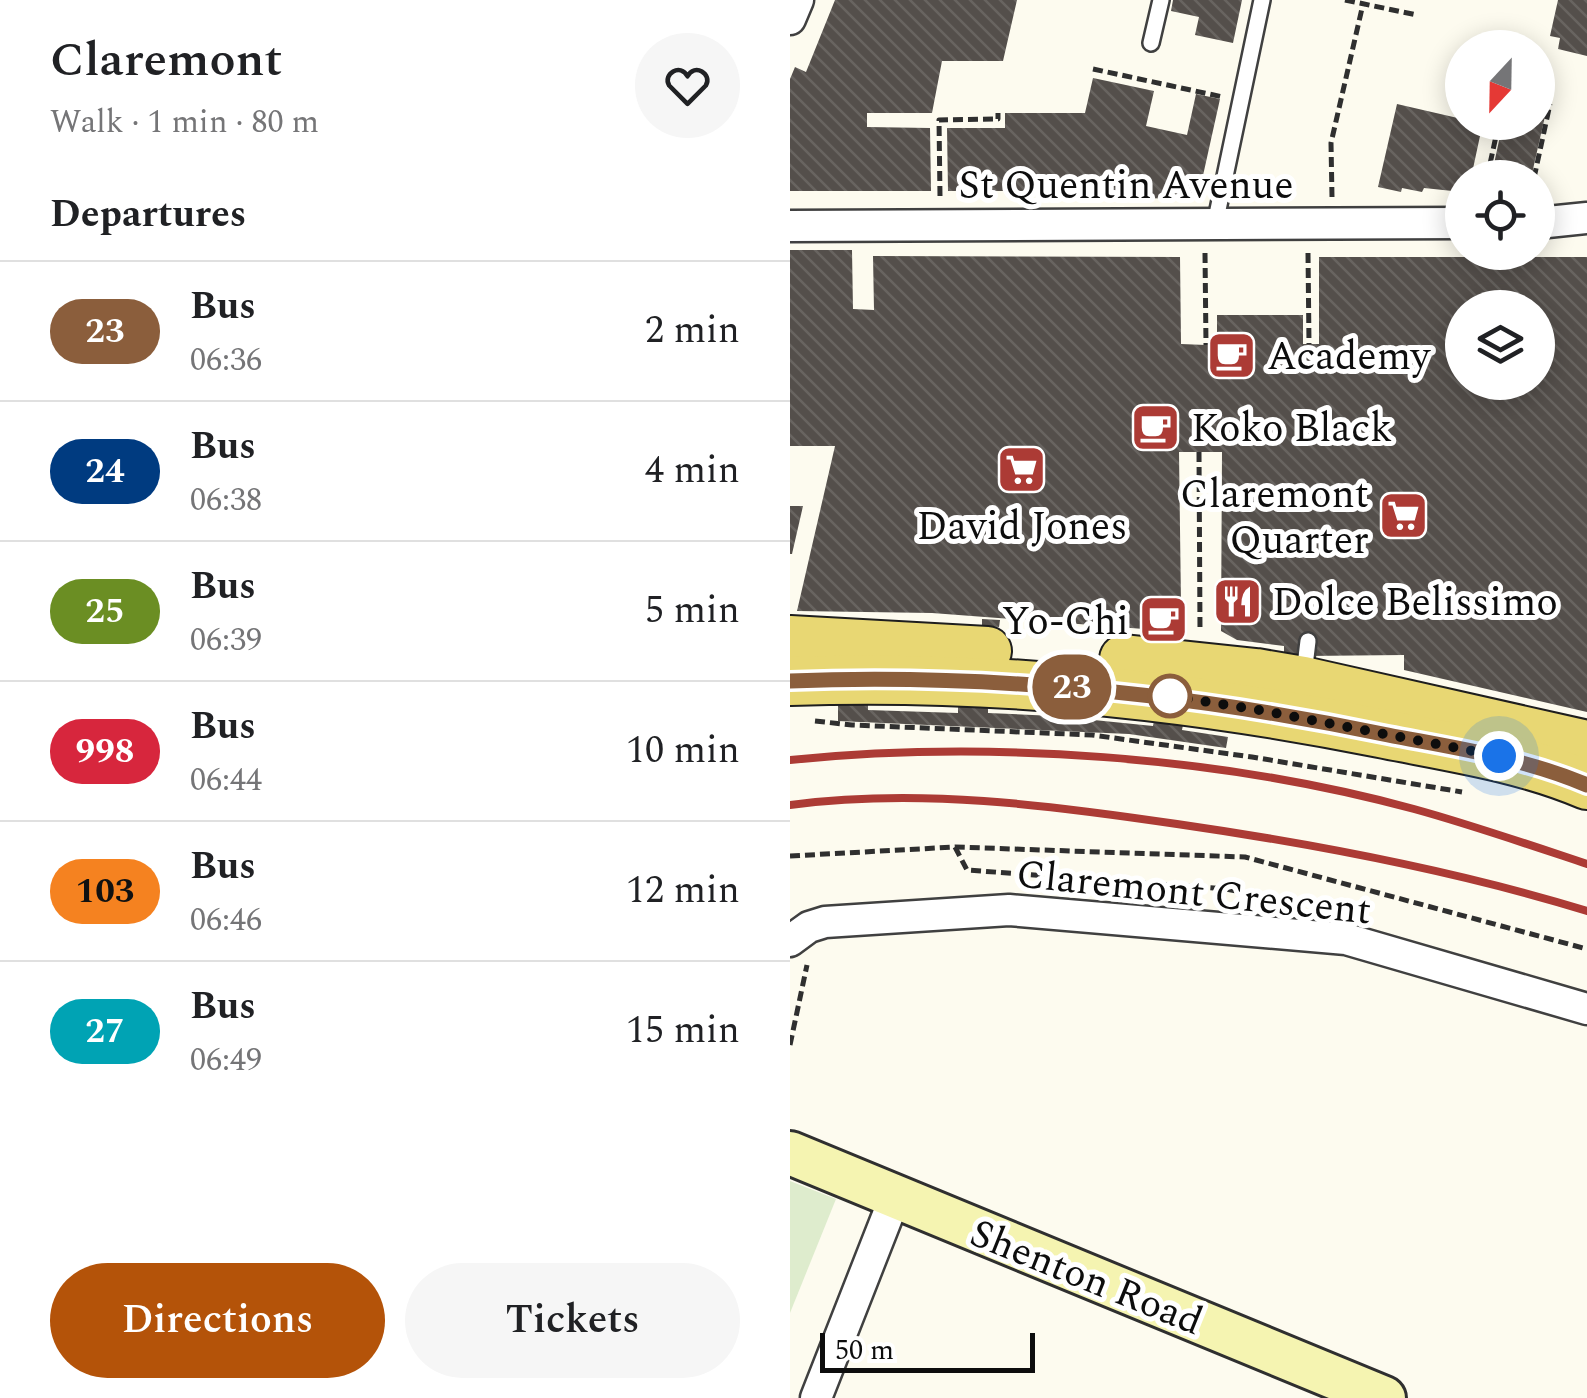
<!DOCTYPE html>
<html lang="en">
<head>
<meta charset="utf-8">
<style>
  :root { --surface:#fff; --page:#f6f6f6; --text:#202124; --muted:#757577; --line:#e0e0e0; --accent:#b45309 }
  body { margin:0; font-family:Spectral,serif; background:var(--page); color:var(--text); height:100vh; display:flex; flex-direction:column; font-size:38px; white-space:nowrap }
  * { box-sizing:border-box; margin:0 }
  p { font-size:32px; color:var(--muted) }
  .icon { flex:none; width:55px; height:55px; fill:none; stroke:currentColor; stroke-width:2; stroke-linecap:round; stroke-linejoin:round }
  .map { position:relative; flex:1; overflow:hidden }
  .sheet { display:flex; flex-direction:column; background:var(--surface); width:790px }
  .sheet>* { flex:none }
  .badge { padding:0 20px; border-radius:32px; font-size:35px; line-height:65px }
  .needle { width:65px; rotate:202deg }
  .tools { position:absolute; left:655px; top:30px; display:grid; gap:20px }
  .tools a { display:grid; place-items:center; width:110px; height:110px; border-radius:50%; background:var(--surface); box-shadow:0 5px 25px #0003; font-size:50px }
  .scale { position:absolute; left:30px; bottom:25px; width:215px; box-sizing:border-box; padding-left:10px; border:5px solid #0d0d0d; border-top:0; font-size:28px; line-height:35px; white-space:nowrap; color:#0d0d0d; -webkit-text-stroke:8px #fff; paint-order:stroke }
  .you { position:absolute; width:50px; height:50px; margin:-25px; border:8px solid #fff; border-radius:50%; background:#1a73e8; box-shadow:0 0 0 15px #1a73e833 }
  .map>.badge { position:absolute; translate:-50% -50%; box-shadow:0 0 0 5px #fff }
  h2 { padding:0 50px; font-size:38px; line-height:90px }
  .round { display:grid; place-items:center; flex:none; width:105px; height:105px; border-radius:52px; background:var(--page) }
  .head { display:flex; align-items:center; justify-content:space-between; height:170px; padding:0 50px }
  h1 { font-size:48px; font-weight:600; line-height:75px }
  .action { display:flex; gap:20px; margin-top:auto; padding:20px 50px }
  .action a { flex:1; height:115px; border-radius:60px; background:var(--accent); color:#fff; font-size:40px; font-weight:600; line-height:115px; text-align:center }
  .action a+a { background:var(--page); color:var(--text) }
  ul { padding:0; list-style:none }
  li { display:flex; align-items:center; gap:30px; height:140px; padding:0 50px; border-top:2px solid var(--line) }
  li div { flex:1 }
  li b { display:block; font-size:38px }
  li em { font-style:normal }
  li .badge { min-width:110px; font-weight:700; text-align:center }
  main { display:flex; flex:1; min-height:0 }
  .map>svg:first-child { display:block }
</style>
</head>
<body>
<main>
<section class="sheet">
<div class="head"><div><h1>Claremont</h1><p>Walk · 1 min · 80 m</p></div><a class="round"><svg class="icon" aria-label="heart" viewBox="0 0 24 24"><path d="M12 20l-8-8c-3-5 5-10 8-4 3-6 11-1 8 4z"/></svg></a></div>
<h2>Departures</h2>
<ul>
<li><span class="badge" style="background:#8b5e3c;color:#fff">23</span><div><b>Bus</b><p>06:36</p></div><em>2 min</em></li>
<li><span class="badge" style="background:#003b80;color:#fff">24</span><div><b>Bus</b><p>06:38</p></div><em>4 min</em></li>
<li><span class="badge" style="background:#6b8e23;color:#fff">25</span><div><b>Bus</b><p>06:39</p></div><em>5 min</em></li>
<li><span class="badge" style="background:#d7263d;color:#fff">998</span><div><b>Bus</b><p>06:44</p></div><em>10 min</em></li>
<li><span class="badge" style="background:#f58220;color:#111">103</span><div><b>Bus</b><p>06:46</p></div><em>12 min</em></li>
<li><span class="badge" style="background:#00a3b4;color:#fff">27</span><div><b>Bus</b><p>06:49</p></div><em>15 min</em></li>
</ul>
<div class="action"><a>Directions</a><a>Tickets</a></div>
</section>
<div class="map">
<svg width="797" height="1398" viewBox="0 0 797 1398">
  <defs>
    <pattern id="building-back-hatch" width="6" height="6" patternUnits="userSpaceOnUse" patternTransform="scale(2.5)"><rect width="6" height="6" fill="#544f4b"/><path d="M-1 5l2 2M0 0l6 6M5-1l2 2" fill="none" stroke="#686460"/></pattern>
  </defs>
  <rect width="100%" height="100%" fill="#fdfbef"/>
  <path fill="#deeccd" d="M0,1181L46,1199L0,1313Z"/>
  <g fill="url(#building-back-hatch)" fill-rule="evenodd">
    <path d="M45,0H227L213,61H152L142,113H77V127L140,128L141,191H0V79L5,67L16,72Z"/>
    <path d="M383,0H452L443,43L405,35L409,17L381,11Z"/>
    <path d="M768,0H797V56L768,49L770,38L760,36Z"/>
    <path d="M303,78L364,91L356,126L397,135L406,94L430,99L408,198L286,199V191H158L157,128H215V113H295Z"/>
    <path d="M748,100L758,103L741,178H701L713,122H748Z"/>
    <path d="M607,104L672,119V122H693L681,178H672V192L634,188L632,192L612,188L611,192L588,187Z"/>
    <path d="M0,250H62L63,309L84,310L83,256L390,257L391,344L416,345H427V315H513V344H529V257H797V712L614,670V655L516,656L494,652V646L447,640L431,631L432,452H389L391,605L388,617L379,627L367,630L142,613L7,611L45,446H0ZM672,308H748V382H672Z"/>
    <path d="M0,506H13L2,554H0Z"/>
    <path d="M192,619L210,620L209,627L192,626Z"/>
    <path d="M48,699L78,700V710L168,713V702L198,703V713L264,716L265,706L294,708V719L363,726L365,715L394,720L392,730L438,737L436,748L339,734L48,721Z"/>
  </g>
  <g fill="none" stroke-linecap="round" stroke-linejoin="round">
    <defs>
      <g id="lane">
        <path d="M361,43L371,0"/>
        <path d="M425,224L472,0"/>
        <path d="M514,674L518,641"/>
      </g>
      <g id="street">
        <path d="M0,19L8,0"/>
        <path d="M748,223L797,218"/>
        <path d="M0,226L672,223"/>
        <path d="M0,941L19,927L35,922L219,910L556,939L797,1009"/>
        <path d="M26,1398L105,1197"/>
      </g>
      <path id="secondary" d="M0,1153L594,1398"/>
      <g id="primary">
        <path d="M0,640L197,651"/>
        <path d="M334,659L466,673L513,681L797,745"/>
        <path d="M0,681C199,674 395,694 590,733C660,747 731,757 797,785"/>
      </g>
    </defs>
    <use href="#lane" stroke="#404040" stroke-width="20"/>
    <use href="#street" stroke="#404040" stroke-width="35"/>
    <use href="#secondary" stroke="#2f2f2f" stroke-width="48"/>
    <use href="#primary" stroke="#1e1e1e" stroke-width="52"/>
    <g stroke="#2f2f2f" stroke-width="5" stroke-dasharray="10 5" stroke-linecap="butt">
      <path d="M555,0L627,15"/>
      <path d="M303,69L433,97"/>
      <path d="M697,178L709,122"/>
      <path d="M744,178L760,104"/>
      <path d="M150,196L149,120L208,119V113"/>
      <path d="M542,197L541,143L573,4"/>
      <path d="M415,253L416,345"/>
      <path d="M518,253L519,344"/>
      <path d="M409,452L410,629"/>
      <path d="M25,721L62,725L302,735L462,757L672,792"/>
      <path d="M165,847L177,870L436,889L505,903"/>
      <path d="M0,856L165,847L455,857L797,949"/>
      <path d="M0,1045L17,965"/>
    </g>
    <use href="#lane" stroke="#fff" stroke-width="15"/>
    <use href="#street" stroke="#fff" stroke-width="30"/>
    <use href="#secondary" stroke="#f5f4b1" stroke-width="42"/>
    <use href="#primary" stroke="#e8d773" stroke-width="48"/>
    <g stroke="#ac3b35" stroke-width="8">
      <path d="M0,760C200,740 429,756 624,809C682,825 740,845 797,864"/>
      <path d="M0,805C129,788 259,805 387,824C525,844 664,870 797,911"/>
    </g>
  </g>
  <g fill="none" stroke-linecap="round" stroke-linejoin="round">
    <defs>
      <path id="line" d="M0,681C201,673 401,694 598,735C665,748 734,758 797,785"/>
    </defs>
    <use href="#line" stroke="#fff" stroke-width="22"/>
    <use href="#line" stroke="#8b5e3c" stroke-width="15"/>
    <path stroke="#0d0d0d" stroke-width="10" stroke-dasharray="0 18" d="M380,696L469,710L709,756"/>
  </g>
  <defs>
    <symbol id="cafe-square" viewBox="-11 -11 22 22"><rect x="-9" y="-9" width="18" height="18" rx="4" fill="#ac3b35" stroke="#fff"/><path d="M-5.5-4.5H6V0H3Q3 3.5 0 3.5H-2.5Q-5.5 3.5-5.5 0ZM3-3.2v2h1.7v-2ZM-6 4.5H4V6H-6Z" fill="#fff"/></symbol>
    <symbol id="supermarket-square" viewBox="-11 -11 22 22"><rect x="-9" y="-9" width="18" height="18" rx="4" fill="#ac3b35" stroke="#fff"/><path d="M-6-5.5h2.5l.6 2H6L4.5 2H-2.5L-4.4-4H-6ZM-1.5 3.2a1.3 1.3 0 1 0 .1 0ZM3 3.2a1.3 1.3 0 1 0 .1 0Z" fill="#fff"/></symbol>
    <symbol id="restaurant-square" viewBox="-11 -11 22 22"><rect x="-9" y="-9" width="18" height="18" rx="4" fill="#ac3b35" stroke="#fff"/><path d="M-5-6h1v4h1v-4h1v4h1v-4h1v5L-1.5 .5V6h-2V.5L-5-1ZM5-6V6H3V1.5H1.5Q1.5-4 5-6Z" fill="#fff"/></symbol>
  </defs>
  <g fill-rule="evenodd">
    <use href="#cafe-square" x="414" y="328" width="55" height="55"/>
    <use href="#cafe-square" x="338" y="400" width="55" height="55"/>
    <use href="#supermarket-square" x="204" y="442" width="55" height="55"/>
    <use href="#supermarket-square" x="586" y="488" width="55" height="55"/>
    <use href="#restaurant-square" x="420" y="574" width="55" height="55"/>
    <use href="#cafe-square" x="346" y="592" width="55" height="55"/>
  </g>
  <circle fill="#fff" stroke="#8b5e3c" stroke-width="5" cx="380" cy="696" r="20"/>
  <g text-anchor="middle" stroke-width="10" stroke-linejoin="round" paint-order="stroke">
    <g font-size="40" fill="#0d0d0d" stroke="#fff">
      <text x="336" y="198">St Quentin Avenue</text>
      <text transform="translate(404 891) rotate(6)" y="14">Claremont Crescent</text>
      <text transform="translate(297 1276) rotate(22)" y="14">Shenton Road</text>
    </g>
    <g font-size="40" fill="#0d0d0d" stroke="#fff" text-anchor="start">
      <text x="477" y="369">Academy</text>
      <text x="401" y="441">Koko Black</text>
      <text x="579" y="507" text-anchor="end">Claremont<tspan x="579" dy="46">Quarter</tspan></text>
      <text x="232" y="539" text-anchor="middle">David Jones</text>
      <text x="482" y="615">Dolce Belissimo</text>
      <text x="339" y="634" text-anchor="end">Yo-Chi</text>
    </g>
  </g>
</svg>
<div class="tools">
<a><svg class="needle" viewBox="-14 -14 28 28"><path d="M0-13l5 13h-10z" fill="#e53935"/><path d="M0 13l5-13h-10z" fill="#757577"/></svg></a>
<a><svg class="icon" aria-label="locate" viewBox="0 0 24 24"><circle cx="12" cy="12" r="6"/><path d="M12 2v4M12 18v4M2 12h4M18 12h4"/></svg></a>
<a><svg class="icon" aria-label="layers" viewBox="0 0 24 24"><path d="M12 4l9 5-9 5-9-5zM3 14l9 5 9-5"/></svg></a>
</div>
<div class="scale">50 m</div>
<div class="you" style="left:709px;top:756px"></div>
<b class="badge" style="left:282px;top:687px;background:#8b5e3c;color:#fff">23</b>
</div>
</main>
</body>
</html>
